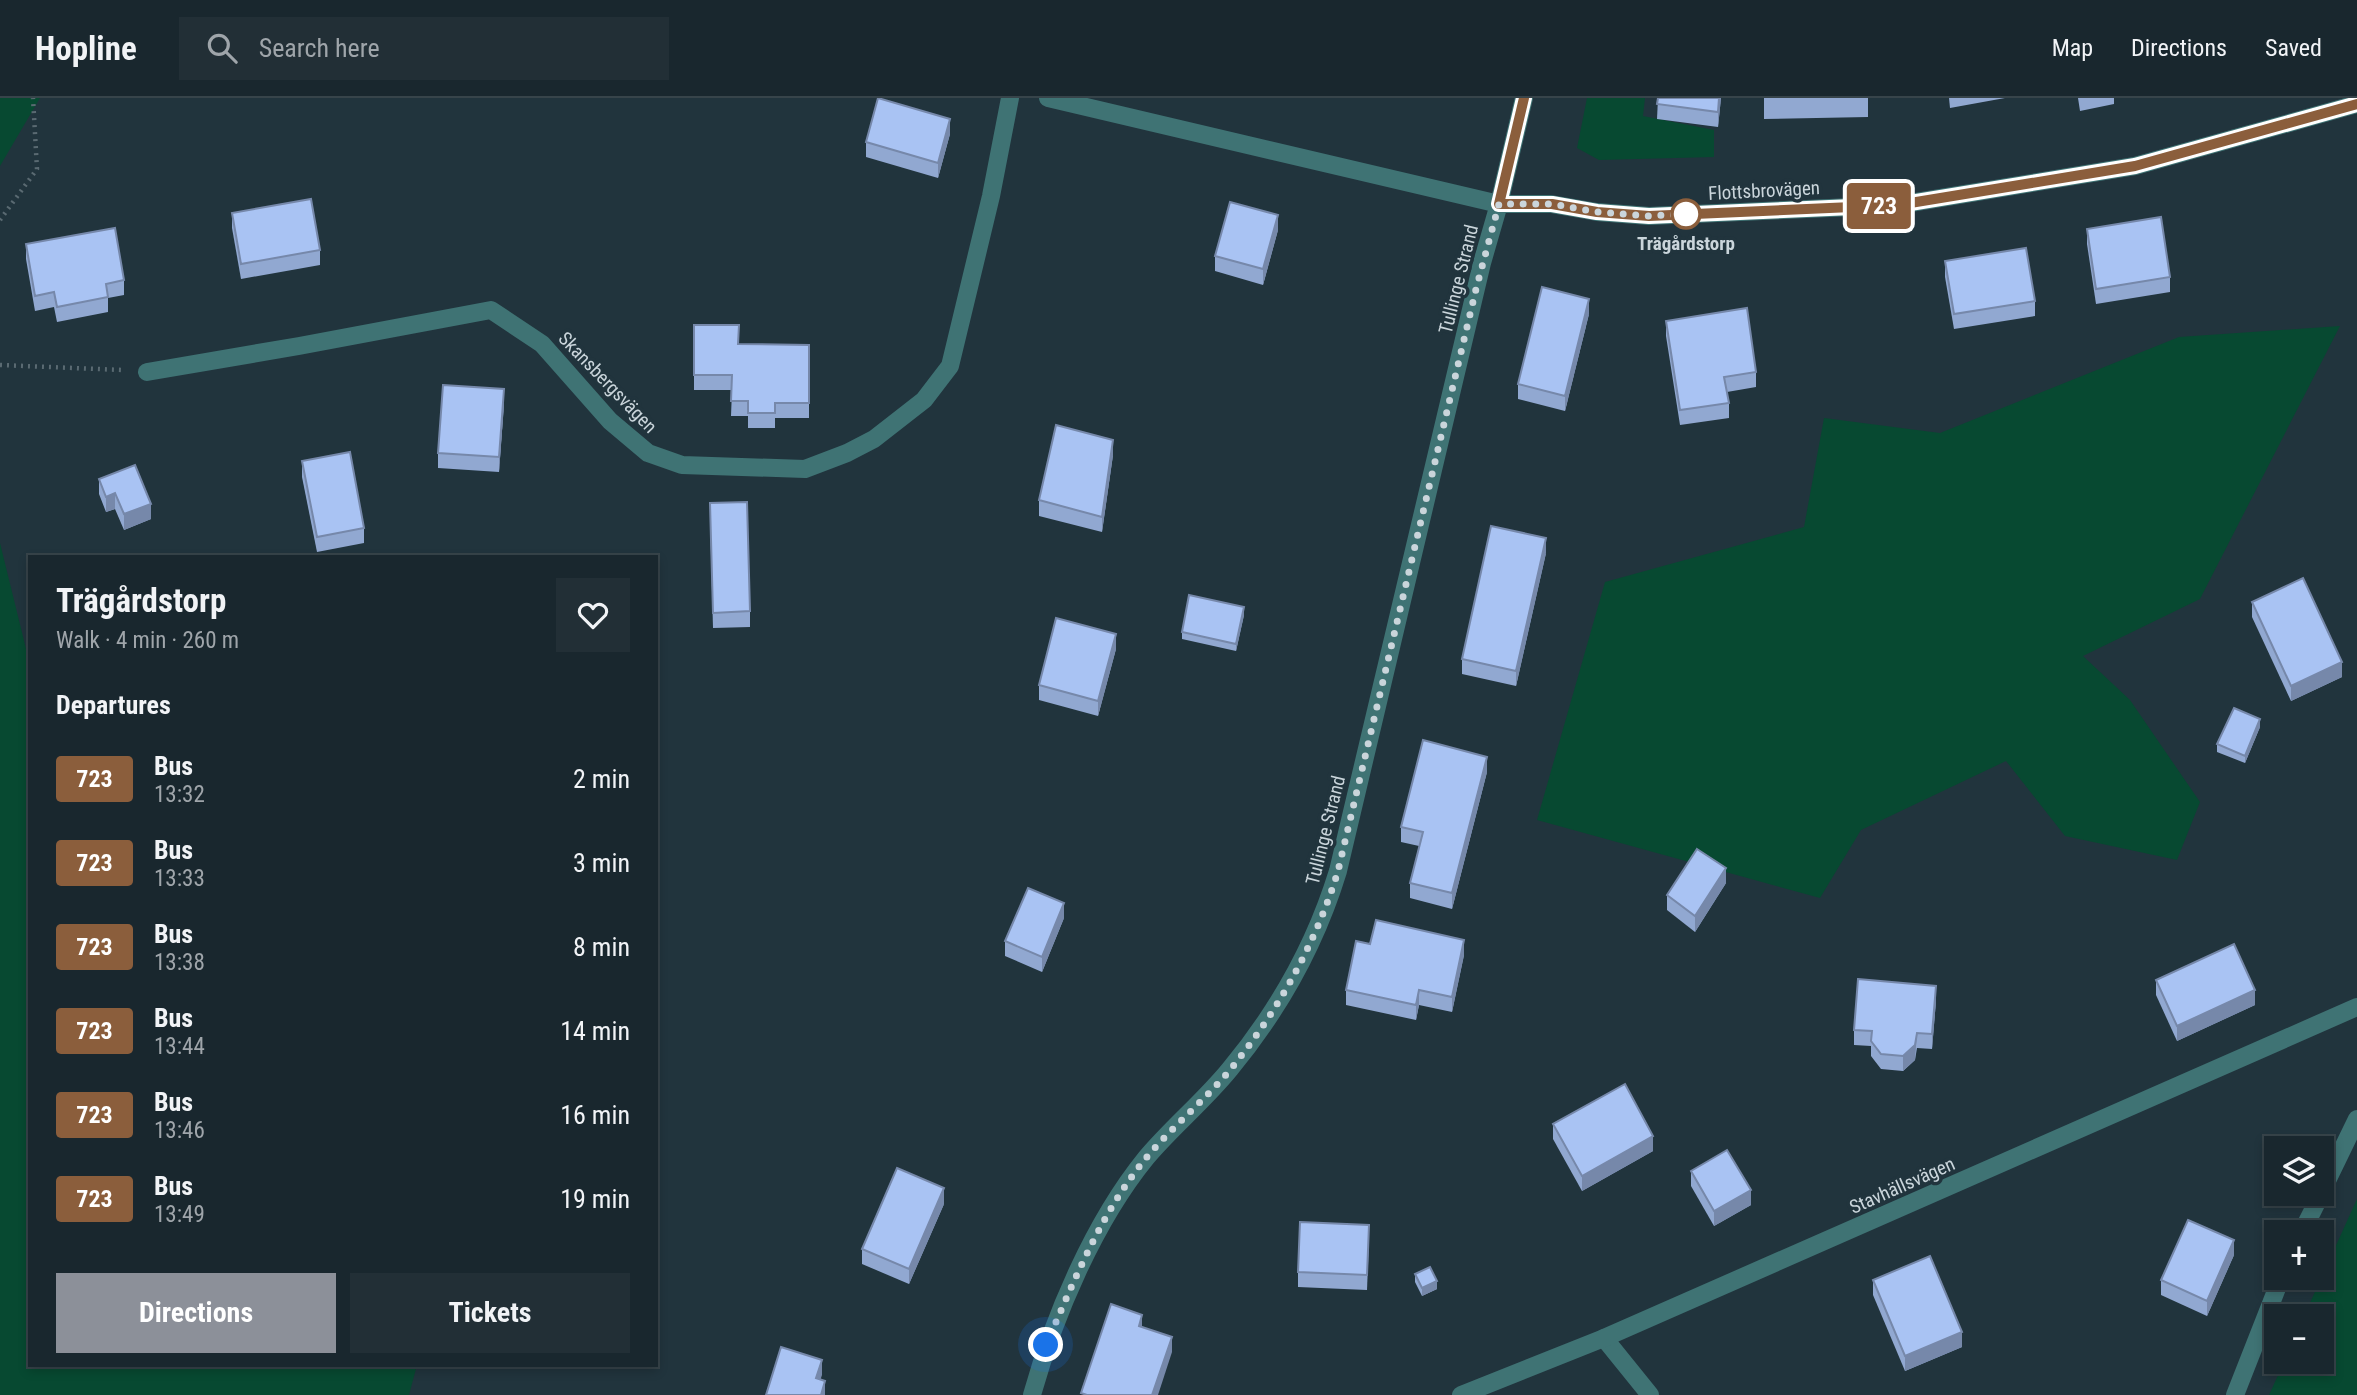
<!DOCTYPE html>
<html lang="en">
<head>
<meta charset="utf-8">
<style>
  :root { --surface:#19272e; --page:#222f36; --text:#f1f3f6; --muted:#9fa5aa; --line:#37444a; --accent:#8c9099 }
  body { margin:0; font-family:"Roboto Condensed",sans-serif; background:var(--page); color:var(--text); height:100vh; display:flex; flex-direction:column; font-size:26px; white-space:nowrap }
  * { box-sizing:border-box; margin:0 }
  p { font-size:23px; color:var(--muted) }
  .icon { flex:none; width:38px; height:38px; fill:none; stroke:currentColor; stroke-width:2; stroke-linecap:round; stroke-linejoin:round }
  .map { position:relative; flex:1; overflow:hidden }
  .panel { position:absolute; left:28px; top:457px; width:630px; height:812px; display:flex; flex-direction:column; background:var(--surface); border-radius:0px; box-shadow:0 4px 10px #0003,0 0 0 2px var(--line) }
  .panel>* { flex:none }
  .badge { padding:0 14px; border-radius:5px; font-size:24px; line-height:46px }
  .fabs { position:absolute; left:2264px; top:1038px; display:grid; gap:14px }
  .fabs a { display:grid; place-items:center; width:70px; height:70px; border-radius:0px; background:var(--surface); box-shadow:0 4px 10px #0003,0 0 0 2px var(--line); font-size:35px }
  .you { position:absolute; width:35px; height:35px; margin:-18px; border:5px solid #fff; border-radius:50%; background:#1a73e8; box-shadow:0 0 0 10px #1a73e833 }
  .map>.badge { position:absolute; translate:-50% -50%; box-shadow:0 0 0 4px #fff }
  h2 { padding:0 28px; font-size:26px; line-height:63px }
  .round { display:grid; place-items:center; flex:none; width:74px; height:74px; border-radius:0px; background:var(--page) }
  .overview { display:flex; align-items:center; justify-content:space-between; height:119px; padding:0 28px }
  h1 { font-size:33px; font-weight:700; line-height:52px }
  .primary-button { display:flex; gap:14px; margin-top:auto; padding:14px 28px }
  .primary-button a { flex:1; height:80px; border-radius:0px; background:var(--accent); color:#fff; font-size:28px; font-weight:700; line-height:80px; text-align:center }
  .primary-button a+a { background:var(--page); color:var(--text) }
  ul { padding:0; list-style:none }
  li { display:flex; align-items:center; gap:21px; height:84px; padding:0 28px }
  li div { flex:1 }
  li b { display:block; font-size:26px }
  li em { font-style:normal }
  li .badge { min-width:77px; font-weight:700; text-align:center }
  header { display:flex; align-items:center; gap:42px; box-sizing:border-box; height:98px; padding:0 35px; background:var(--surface); border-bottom:2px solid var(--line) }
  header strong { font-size:33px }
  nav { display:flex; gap:38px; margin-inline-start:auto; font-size:24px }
  .search { width:490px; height:63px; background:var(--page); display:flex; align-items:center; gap:18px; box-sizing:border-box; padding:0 24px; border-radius:0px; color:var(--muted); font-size:26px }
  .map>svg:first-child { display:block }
</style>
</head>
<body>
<header>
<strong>Hopline</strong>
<div class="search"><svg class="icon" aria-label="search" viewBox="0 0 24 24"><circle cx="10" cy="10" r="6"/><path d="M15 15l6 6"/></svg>Search here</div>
<nav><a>Map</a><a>Directions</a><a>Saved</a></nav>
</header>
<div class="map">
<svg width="2357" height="1297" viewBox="0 0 2357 1297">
  <rect width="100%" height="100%" fill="#21343d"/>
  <g fill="#074931">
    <path d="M0,0H40L0,68Z"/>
    <path d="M1587,0H1645L1643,18L1714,32V59L1599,62L1577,50Z"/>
    <path d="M2340,228L2200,501L2083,558L2130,602L2200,704L2177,762L2065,738L2006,663L1861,732L1820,800L1537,722L1605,484L1804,429L1824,320L1940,335L2179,239Z"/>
    <path d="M0,445L30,567V1267H417L409,1297H0Z"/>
    <path d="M2357,1101V1297H2269L2284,1264H2322V1218H2304Z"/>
  </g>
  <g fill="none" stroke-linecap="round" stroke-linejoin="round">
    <g stroke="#5a6a72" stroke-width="4.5" stroke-dasharray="2 5" stroke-linecap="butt">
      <path d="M0,122L37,71L33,0"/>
      <path d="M0,267L122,272"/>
    </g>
    <g stroke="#3f7374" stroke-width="18">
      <path d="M1048,0L1499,106H1551L1597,114L1649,118L1898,107L2135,68L2357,6"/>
      <path d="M147,274L299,248L491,212L542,246L610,323L648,355L682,367L805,371L847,355L874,341L924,302L950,268L991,98L1010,0"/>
      <path d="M2322,1093L2357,1021"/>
      <path d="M2302,1134L2321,1096"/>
      <path d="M1604,1240L1650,1297"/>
      <path d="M1032,1297C1054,1218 1094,1124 1146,1060C1172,1029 1204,1003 1230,971C1278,913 1316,845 1338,773L1482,165L1499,106L1524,0"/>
      <path d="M1461,1297L1604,1240L2357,909"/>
      <path d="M2235,1297L2281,1180"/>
    </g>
  </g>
  <g fill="#91a8d1">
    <path d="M1658,0H1721L1718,29L1657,21Z"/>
    <path d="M1764,0H1868V19L1764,21Z"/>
    <path d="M1949,0H2005L1950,10Z"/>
    <path d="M2078,0H2114V6L2080,13Z"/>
    <path d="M950,36L938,80L866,59V44Z"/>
    <path d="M232,115L320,152V167L241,181L232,130Z"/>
    <path d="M2087,131L2170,179V194L2096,206L2087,146Z"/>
    <path d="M1278,132L1263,187L1215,173V158Z"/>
    <path d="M26,146L124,182V197L108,200V214L57,224L54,209L35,213L26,161Z"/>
    <path d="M1945,163L2035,203V218L1954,231L1945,179Z"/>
    <path d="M1589,216L1565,313L1518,301V286Z"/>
    <path d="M1666,223L1756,274V289L1727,294L1729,305V320L1680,327L1666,238Z"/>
    <path d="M694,227L739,246L809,247V320H775V330H748V318H731L732,292H694Z"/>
    <path d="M504,306L499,374L438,370V355Z"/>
    <path d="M1113,357L1102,434L1039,418V402Z"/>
    <path d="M302,363L364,430V445L317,454L302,379Z"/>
    <path d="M99,381L151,421L124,432L115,411L106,414L99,396Z"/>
    <path d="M710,421L750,513V529L713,530Z"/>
    <path d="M1546,455L1516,588L1462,576V561Z"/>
    <path d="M2252,504L2342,579L2291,603L2252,519Z"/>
    <path d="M1244,517L1236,553L1182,541V534Z"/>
    <path d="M1116,551L1098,618L1039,602V587Z"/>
    <path d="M2260,629L2245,665L2217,654V646Z"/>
    <path d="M1487,674L1452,811L1410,800V785L1419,748L1401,744V729Z"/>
    <path d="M1726,785L1695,834L1667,812V797Z"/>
    <path d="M1064,820L1042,874L1005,858V843Z"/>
    <path d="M1370,846L1464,857L1452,914L1419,907L1416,922L1346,907V892Z"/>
    <path d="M2156,882L2255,907L2177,943L2156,897Z"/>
    <path d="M1936,903L1932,951L1917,950L1915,962L1903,973L1881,971L1871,958V948L1854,947V932Z"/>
    <path d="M1553,1026L1653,1053L1582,1093L1553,1041Z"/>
    <path d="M1691,1073L1751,1107L1714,1128L1691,1088Z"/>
    <path d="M944,1106L909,1186L862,1166V1151Z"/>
    <path d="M1369,1142L1367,1192L1298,1189V1174Z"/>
    <path d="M2234,1157L2207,1218L2161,1197V1182Z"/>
    <path d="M1415,1176L1437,1191L1422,1198L1415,1184Z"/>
    <path d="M1873,1182L1962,1249L1905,1273L1873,1197Z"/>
  </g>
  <g fill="#7688aa">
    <path d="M1719,0H1721L1718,29V14Z"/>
    <path d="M950,21V36L938,80V65Z"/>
    <path d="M1278,117V132L1263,187V171Z"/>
    <path d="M1589,201V216L1565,313V298Z"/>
    <path d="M504,291V306L499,374V359Z"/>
    <path d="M1113,342V357L1102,434V419Z"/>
    <path d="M115,395V411L106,414V399Z"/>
    <path d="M151,406V421L124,432V416Z"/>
    <path d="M1546,440V455L1516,588V573Z"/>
    <path d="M1244,509V517L1236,553V546Z"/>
    <path d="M1116,536V551L1098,618V603Z"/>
    <path d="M2342,564V579L2291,603V588Z"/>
    <path d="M2260,621V629L2245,665V658Z"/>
    <path d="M1487,659V674L1452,811V795Z"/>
    <path d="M1726,770V785L1695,834V818Z"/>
    <path d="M1064,805V820L1042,874V859Z"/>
    <path d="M1464,842V857L1452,914V899Z"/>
    <path d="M1936,888V903L1932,951V936Z"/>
    <path d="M1419,892V907L1416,922V907Z"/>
    <path d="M2255,892V907L2177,943V928Z"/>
    <path d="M1917,935L1915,962L1903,973V958Z"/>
    <path d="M1653,1038V1053L1582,1093V1078Z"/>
    <path d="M944,1090V1106L909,1186V1171Z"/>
    <path d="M1751,1092V1107L1714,1128V1113Z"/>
    <path d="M2234,1142V1157L2207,1218V1203Z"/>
    <path d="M1437,1183V1191L1422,1198V1190Z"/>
    <path d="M1142,1217V1232L1139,1228Z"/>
    <path d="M1962,1234V1249L1905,1273V1258Z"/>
    <path d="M1172,1239V1254L1158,1297H1152Z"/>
    <path d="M822,1262V1277L816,1295V1280Z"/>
    <path d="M825,1283V1297H821Z"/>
  </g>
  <g fill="#a9c3f3" stroke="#7688aa" stroke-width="2">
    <path d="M878,0L950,21L938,65L866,44Z"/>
    <path d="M1658,0H1719L1718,14L1657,6Z"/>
    <path d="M311,101L320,152L241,166L232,115Z"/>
    <path d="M1230,104L1278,117L1263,171L1215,158Z"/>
    <path d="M2161,119L2170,179L2096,191L2087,131Z"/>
    <path d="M115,130L124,182L106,186L108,199L57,209L54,194L35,198L26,146Z"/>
    <path d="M2026,150L2035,203L1954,216L1945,163Z"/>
    <path d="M1542,189L1589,201L1565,298L1518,286Z"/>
    <path d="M1747,210L1756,274L1724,279L1729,305L1680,312L1666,223Z"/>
    <path d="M694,227H739L738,246L809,247V305H775V315H748V303H731L732,277H694Z"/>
    <path d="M443,287L504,291L499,359L438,355Z"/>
    <path d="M1056,327L1113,342L1102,419L1039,402Z"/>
    <path d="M350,354L364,430L317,439L302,363Z"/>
    <path d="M135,367L151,406L124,416L115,395L106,399L99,381Z"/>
    <path d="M747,404L750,513L713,515L710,405Z"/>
    <path d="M1491,428L1546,440L1516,573L1462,561Z"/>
    <path d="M2303,480L2342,564L2291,588L2252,504Z"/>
    <path d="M1189,497L1244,509L1236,546L1182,534Z"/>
    <path d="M1056,520L1116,536L1098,603L1039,587Z"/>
    <path d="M2234,610L2260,621L2245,658L2217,646Z"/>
    <path d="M1423,642L1487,659L1452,795L1410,785L1423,734L1401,729Z"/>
    <path d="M1697,751L1726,770L1695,818L1667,797Z"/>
    <path d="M1028,790L1064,805L1042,859L1005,843Z"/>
    <path d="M1376,822L1464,842L1452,899L1419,892L1416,907L1346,892L1356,843L1370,846Z"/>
    <path d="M2234,846L2255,892L2177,928L2156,882Z"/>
    <path d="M1858,881L1936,888L1932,936L1917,935L1915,947L1903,958L1881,956L1871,943L1872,933L1854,932Z"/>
    <path d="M1625,986L1653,1038L1582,1078L1553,1026Z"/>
    <path d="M1727,1052L1751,1092L1714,1113L1691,1073Z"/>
    <path d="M897,1070L944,1090L909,1171L862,1151Z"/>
    <path d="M2188,1122L2234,1142L2207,1203L2161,1182Z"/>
    <path d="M1300,1124L1369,1127L1367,1177L1298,1174Z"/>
    <path d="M1930,1158L1962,1234L1905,1258L1873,1182Z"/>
    <path d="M1430,1169L1437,1183L1422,1190L1415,1176Z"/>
    <path d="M1111,1206L1142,1217L1139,1228L1172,1239L1152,1297H1087L1081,1295Z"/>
    <path d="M781,1249L822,1262L816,1280L825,1283L821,1297H766Z"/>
  </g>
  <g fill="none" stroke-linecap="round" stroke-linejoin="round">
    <defs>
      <path id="line" d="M1524,0L1499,106H1552L1597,114L1649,118L1898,107L2135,68L2357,6"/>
    </defs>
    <use href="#line" stroke="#fff" stroke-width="16"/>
    <use href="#line" stroke="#8b5e3c" stroke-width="10"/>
    <path stroke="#cad5db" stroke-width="7" stroke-dasharray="0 12.6" d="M1046,1247C1074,1183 1101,1115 1146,1060C1172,1029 1204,1003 1230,972C1278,913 1316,845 1338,773L1476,191L1499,106H1552L1597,114L1649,118L1686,116"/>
  </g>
  <circle fill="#fff" stroke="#8b5e3c" stroke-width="3.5" cx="1686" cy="116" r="14"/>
  <g text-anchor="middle" stroke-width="7" stroke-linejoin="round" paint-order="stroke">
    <g font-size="19" fill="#cad5db" stroke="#21343d">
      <text transform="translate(1764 92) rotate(-3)" y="7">Flottsbrovägen</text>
      <text transform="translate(1458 181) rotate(-76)" y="7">Tullinge Strand</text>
      <text transform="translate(608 284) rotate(46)" y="7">Skansbergsvägen</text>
      <text transform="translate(1325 732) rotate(-76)" y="7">Tullinge Strand</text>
      <text transform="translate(1902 1087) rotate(-24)" y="7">Stavhällsvägen</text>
    </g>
    <g font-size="19" font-weight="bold" fill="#cad5db" stroke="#21343d">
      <text x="1686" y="152">Trägårdstorp</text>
    </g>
  </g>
</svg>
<div class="fabs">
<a><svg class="icon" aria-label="layers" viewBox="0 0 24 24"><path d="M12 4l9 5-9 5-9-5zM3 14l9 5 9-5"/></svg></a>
<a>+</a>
<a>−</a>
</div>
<div class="you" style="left:1046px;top:1247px"></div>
<b class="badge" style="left:1879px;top:108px;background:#8b5e3c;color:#fff">723</b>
<section class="panel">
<div class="overview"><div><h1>Trägårdstorp</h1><p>Walk · 4 min · 260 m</p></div><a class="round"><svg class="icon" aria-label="heart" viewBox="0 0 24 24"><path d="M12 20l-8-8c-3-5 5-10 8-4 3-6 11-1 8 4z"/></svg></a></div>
<h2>Departures</h2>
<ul>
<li><span class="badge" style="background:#8b5e3c;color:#fff">723</span><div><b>Bus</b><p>13:32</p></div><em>2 min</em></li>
<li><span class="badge" style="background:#8b5e3c;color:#fff">723</span><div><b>Bus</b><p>13:33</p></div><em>3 min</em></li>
<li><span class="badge" style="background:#8b5e3c;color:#fff">723</span><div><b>Bus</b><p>13:38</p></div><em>8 min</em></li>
<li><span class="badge" style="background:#8b5e3c;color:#fff">723</span><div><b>Bus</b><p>13:44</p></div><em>14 min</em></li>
<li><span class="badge" style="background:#8b5e3c;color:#fff">723</span><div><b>Bus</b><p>13:46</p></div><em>16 min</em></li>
<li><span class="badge" style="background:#8b5e3c;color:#fff">723</span><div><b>Bus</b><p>13:49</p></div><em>19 min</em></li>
</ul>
<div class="primary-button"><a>Directions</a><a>Tickets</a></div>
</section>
</div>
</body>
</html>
